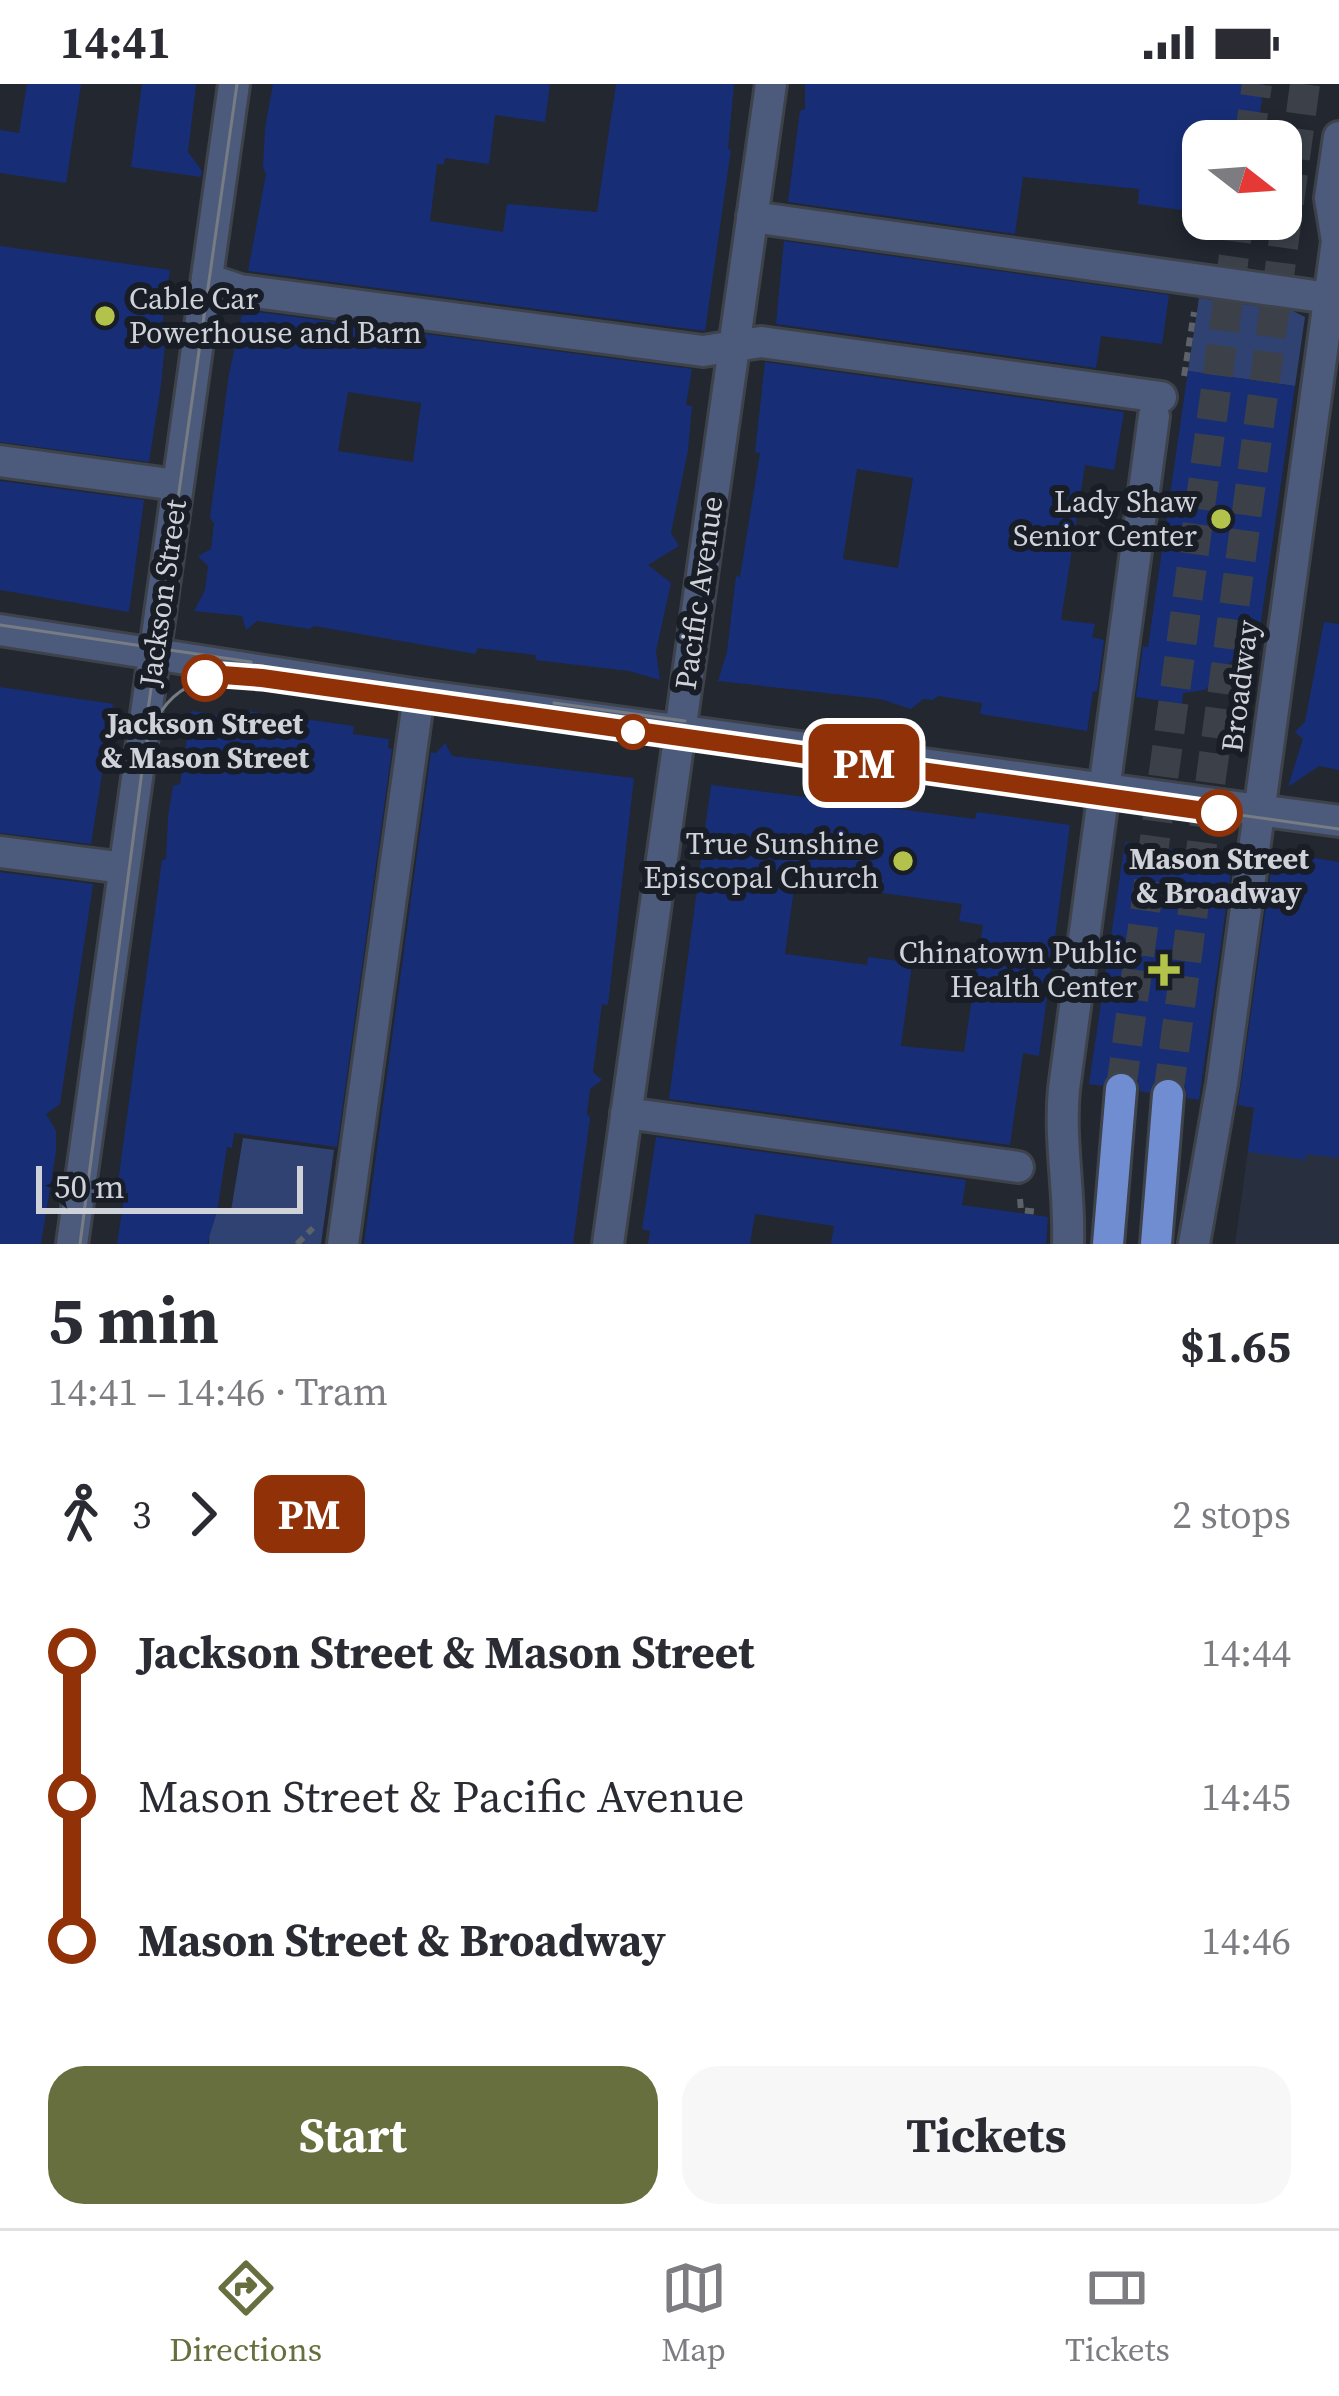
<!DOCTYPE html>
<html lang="en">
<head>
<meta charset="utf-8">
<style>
  :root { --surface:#fff; --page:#f7f7f7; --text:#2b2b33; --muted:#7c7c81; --line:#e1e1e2; --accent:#686f3e }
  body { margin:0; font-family:"Source Serif 4",serif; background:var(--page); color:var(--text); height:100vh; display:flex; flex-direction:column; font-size:45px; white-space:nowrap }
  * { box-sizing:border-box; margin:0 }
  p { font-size:39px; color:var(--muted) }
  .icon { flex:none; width:66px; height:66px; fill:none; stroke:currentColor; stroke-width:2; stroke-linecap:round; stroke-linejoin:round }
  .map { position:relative; height:1160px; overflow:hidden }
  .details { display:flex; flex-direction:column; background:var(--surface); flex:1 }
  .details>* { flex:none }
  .badge { padding:0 24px; border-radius:18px; font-size:42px; line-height:78px }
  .needle { width:78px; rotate:107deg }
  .controls { position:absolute; left:1182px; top:36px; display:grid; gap:24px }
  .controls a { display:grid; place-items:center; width:120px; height:120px; border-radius:24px; background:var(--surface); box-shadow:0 6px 18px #0003; font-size:60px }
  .scale { position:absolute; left:36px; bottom:30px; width:267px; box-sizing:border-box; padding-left:12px; border:6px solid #cfd2d9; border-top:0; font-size:33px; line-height:42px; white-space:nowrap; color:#cfd2d9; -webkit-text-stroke:9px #191d26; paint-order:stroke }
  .map>.badge { position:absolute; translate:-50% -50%; box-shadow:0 0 0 6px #fff }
  .legs { display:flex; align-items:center; gap:18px; height:132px; padding:0 48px; font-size:39px }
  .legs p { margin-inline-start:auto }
  .overview { display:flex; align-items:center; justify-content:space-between; height:204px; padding:0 48px }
  h1 { font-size:66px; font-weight:700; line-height:90px }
  .button { display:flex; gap:24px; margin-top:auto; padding:24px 48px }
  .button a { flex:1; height:138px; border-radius:36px; background:var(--accent); color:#fff; font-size:48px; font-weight:700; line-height:138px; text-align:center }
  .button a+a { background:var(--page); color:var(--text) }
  ul { padding:0 48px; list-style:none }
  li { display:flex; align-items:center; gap:42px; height:144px; font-size:45px }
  li i { display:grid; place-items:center; width:18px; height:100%; margin:0 15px; background:currentColor }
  li i::after { content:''; width:30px; height:30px; margin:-15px; border:9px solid; border-radius:50%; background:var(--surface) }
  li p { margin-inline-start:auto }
  li:first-child i { background:linear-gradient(#0000 50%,currentColor 0) }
  li:last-child i { background:linear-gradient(currentColor 50%,#0000 0) }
  .status { display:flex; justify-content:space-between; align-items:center; height:84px; padding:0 60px; background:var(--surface); direction:ltr }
  .status svg { height:33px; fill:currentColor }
  .dock { display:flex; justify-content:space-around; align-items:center; height:168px; border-top:3px solid var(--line); background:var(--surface); font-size:33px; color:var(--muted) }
  .dock a { display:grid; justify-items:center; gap:6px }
  .dock .current { color:var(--accent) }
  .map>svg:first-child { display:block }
</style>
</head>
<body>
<div class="status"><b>14:41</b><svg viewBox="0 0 49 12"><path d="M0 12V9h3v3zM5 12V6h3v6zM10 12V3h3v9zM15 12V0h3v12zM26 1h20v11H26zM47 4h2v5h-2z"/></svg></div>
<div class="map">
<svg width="1339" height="1160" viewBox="0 0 1339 1160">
  <rect width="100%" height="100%" fill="#222730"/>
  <path fill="#282f3e" d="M1257,1001L1339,1013V1160H1235Z"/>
  <g fill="#304271">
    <path d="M1199,214L1293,227L1305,233L1295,302L1188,287Z"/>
    <path d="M243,1054L334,1066L321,1160H209L210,1123L231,1127Z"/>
  </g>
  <g fill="#172e77" fill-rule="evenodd">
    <path d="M27,0H81L66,99L0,89V46L19,49Z"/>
    <path d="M142,0H196L188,68L202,87L201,93L131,83Z"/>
    <path d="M273,0H550L545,38L495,31L489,80L445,74L444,80H437L430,137L503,148L507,120L597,128L616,0H734L728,65L731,66L705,247L248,187L266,90L263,84L265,44Z"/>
    <path d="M805,0H1264L1256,57H1203V129L1138,120L1139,105L1023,93L1015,150L788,118L800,27L805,25Z"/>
    <path d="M784,157L1169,211L1162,260L1101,252L1096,284L776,240Z"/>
    <path d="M0,162L170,186L161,248L166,249L161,301L149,378L0,358Z"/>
    <path d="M243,226L692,285L686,321L692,322L688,366L671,449L679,462L648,481L671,499L656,567L660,596L629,587L535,576L536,571L477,564L476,570L314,542L310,545L257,537L246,546L242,532L194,527L205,506L208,482L198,472L211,465L214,439L210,434L229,290ZM348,308L421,319L413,378L338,367Z"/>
    <path d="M765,278L1124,328L1114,386L1085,381L1061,536L1095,540L1092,553L1104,556L1097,608L1093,607L1087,647L980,630L982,619L938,612L933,616L923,615L911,625L880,615L718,597L727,568L736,492L740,493L760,369L755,368ZM857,385L913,394L898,484L843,475Z"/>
    <path d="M1188,287L1295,302L1259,551L1251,550L1248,571L1238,570L1205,606L1183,609L1182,620L1136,613L1143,562L1148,563Z"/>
    <path d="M0,397L144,416L129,528L0,506Z"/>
    <path d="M1324,538L1339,540V686L1319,682L1288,703L1303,655L1295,648L1305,638Z"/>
    <path d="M0,603L113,620L91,760L0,749Z"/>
    <path d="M191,627L246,635L247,627L354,642L353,650L389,655L388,664L392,665L337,1063L234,1049L232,1064L227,1063L217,1128L207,1160H117L125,1107L117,1106L162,776L166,775L168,733L173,702L180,700Z"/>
    <path d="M445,659L452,672L634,694L608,921L602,920L593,988L602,996L590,1005L587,1030L590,1034L573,1160H364L431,668L436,669Z"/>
    <path d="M711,701L975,735L977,728L1070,741L1039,972L1023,969L1010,1061L669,1015ZM795,797L962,820L959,837L983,841L964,968L901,962L912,879L868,873L867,881L785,870Z"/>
    <path d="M1125,758L1233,774L1199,1016L1187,1014L1185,1002L1171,992L1159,994L1149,1009L1140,1007L1138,996L1124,986L1112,988L1102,1002L1089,1000Z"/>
    <path d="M1288,770L1339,778V1074L1306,1070V1076L1248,1068L1254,1024L1238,1021L1272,780Z"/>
    <path d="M0,788L93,800L60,1020L46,1030L56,1047V1067L41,1160H0Z"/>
    <path d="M656,1053L966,1096L962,1121L1048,1133L1046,1160H831L834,1142L755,1130L750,1160H648L650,1147L642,1145Z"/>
  </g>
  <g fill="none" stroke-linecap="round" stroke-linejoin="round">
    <g stroke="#3c4149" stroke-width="30" stroke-dasharray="30 15" stroke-linecap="butt">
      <path d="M1249,57L1257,0"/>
      <path d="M1121,1005L1239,135"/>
      <path d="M1168,1011L1305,0"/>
    </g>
    <defs>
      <g id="minor">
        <path d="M752,133L1329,214"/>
        <path d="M207,195L240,206L703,267L761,258L1161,313"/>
        <path d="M0,377L177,401"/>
        <path d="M0,546L419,611L1339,737"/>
        <path d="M0,768L124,784"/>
        <path d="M626,1029L1018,1083"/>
        <path d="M72,1160L234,0"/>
        <path d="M343,1160L419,611"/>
        <path d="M608,1160L771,0"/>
        <path d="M1068,1160C1070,1108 1059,1057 1064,1005L1154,332"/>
        <path d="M1194,1160L1222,1000L1337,157L1330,114L1339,53"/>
      </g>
      <g id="major">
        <path d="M1108,1160L1121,1005"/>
        <path d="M1156,1160L1168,1011"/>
      </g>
    </defs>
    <use href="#minor" stroke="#3e424b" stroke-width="36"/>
    <use href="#major" stroke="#3e424b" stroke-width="36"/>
    <g stroke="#5d6169" stroke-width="6" stroke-dasharray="9 6" stroke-linecap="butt">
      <path d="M1184,292L1194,228"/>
      <path d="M1020,1115L1021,1126L1039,1128"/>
      <path d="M297,1160L313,1144"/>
    </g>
    <use href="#minor" stroke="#4c5b7c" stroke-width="30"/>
    <use href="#major" stroke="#708dd2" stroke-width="30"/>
    <g stroke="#777b83" stroke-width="3">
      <path d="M0,541L251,578"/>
      <path d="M554,619L685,637"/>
      <path d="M145,647L237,0"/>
      <path d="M80,1160L145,664C162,602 202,587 262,594L1339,745"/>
    </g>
  </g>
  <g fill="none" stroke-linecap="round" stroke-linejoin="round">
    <defs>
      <path id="line-1" d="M205,594L223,591L262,594L1219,729"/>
    </defs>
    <use href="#line-1" stroke="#fff" stroke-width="27"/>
    <use href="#line-1" stroke="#913108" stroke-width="18"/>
  </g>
  <g fill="#b3c24b" stroke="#191d26" stroke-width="4.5">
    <circle cx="105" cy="232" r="12"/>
    <circle cx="1221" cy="435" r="12"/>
    <circle cx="903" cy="777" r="12"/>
    <path d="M1158 868h12v12h12v12h-12v12h-12v-12h-12v-12h12z"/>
  </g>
  <g fill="#fff" stroke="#913108" stroke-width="6">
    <circle cx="205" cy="594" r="21"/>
    <circle cx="633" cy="648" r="15"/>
    <circle cx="1219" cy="729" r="21"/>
  </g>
  <g text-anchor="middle" stroke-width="12" stroke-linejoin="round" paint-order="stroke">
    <g font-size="30" fill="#cfd2d9" stroke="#191d26" text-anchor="end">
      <text x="129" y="225" text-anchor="start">Cable Car<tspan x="129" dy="34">Powerhouse and Barn</tspan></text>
      <text x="1197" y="428">Lady Shaw<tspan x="1197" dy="34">Senior Center</tspan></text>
      <text x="879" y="770">True Sunshine<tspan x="879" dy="34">Episcopal Church</tspan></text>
      <text x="1137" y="879">Chinatown Public<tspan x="1137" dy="34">Health Center</tspan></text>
    </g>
    <g font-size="30" fill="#cfd2d9" stroke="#191d26">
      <text transform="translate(163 509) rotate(-82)" y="10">Jackson Street</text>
      <text transform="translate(699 509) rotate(-82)" y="10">Pacific Avenue</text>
      <text transform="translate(1240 602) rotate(-83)" y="10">Broadway</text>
    </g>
    <g font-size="30" font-weight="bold" fill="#cfd2d9" stroke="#191d26">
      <text x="205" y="650">Jackson Street<tspan x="205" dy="34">&amp; Mason Street</tspan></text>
      <text x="1219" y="785">Mason Street<tspan x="1219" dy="34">&amp; Broadway</tspan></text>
    </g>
  </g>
</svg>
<div class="controls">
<a><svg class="needle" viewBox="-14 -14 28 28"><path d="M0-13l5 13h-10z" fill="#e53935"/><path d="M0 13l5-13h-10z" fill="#7c7c81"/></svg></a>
</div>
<div class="scale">50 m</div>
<b class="badge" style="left:864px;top:679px;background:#913108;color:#fff">PM</b>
</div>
<section class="details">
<div class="overview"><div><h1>5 min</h1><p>14:41 – 14:46 · Tram</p></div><b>$1.65</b></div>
<div class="legs"><svg class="icon" aria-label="walk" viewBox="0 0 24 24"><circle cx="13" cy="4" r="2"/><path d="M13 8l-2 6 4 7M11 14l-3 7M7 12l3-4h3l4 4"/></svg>3<svg class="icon" aria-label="forward" viewBox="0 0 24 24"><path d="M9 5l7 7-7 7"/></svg><b class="badge" style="background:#913108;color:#fff">PM</b><p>2 stops</p></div>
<ul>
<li><i style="color:#913108"></i><b>Jackson Street &amp; Mason Street</b><p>14:44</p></li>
<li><i style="color:#913108"></i><span>Mason Street &amp; Pacific Avenue</span><p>14:45</p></li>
<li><i style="color:#913108"></i><b>Mason Street &amp; Broadway</b><p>14:46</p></li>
</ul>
<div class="button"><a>Start</a><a>Tickets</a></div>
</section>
<nav class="dock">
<a class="current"><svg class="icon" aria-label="directions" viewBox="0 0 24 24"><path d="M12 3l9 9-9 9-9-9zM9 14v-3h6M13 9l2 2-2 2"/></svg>Directions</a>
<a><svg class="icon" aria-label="map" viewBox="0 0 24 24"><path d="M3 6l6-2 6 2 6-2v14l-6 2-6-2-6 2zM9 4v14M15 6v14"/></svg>Map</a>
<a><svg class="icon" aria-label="tickets" viewBox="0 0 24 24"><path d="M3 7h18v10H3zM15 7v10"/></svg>Tickets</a>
</nav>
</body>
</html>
